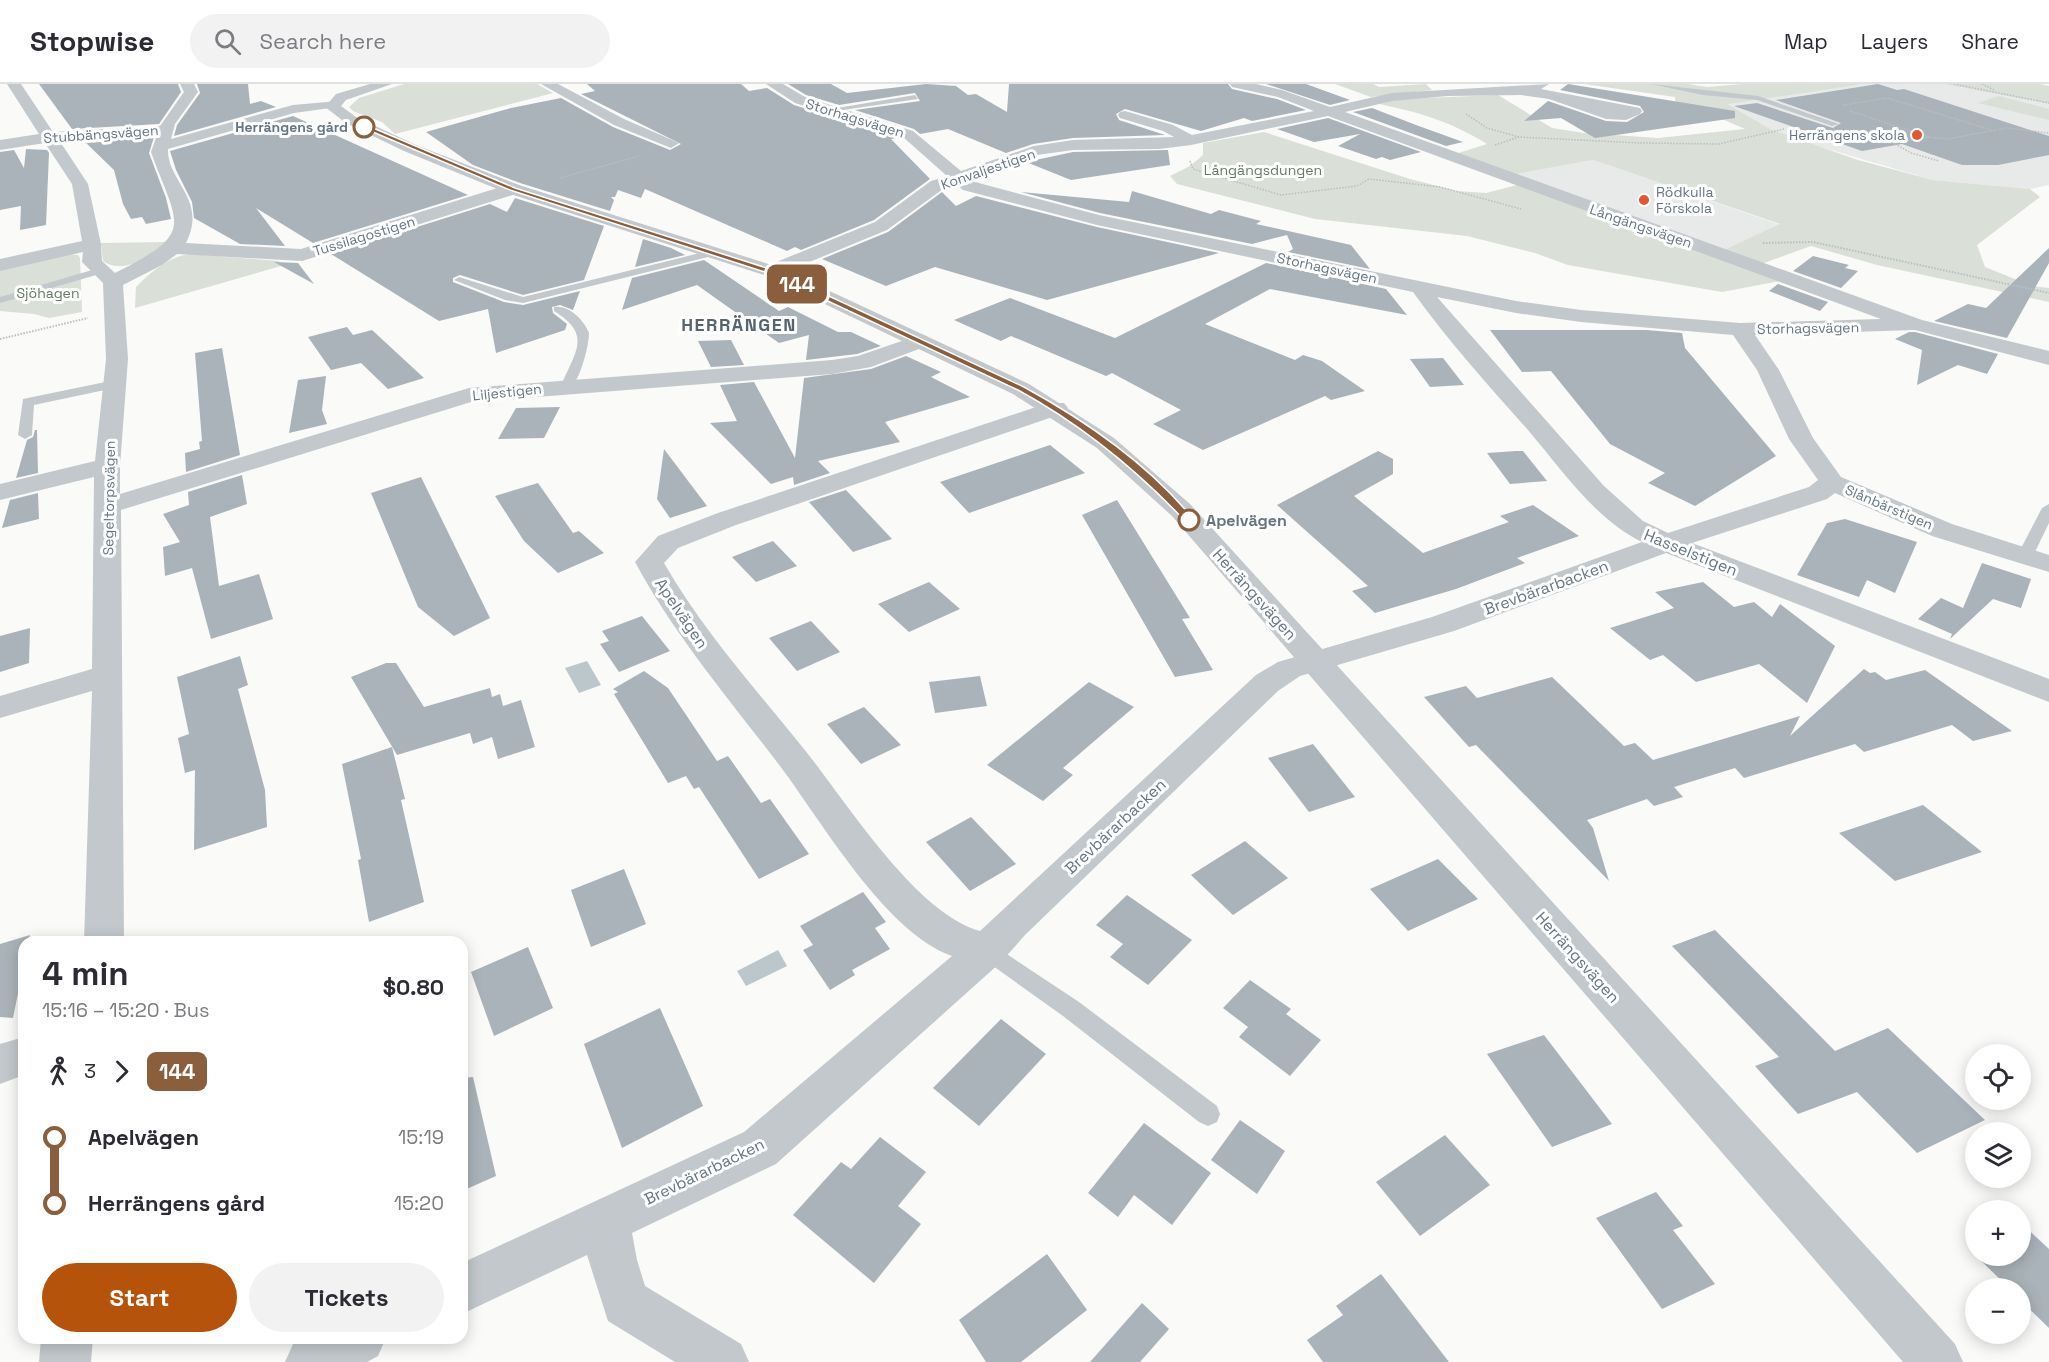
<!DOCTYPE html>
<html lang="en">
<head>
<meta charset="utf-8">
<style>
  :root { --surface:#fff; --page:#f2f2f3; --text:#2b2b33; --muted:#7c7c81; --line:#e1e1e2; --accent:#b45309 }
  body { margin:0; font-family:"Space Grotesk",sans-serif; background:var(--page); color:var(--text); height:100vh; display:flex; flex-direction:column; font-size:22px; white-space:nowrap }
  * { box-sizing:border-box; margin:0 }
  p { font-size:20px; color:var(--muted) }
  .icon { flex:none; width:33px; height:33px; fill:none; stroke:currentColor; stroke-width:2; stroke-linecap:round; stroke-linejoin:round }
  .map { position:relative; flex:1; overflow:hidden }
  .drawer { position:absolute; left:18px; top:852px; width:450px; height:408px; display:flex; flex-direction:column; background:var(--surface); border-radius:18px; box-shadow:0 3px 15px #0003 }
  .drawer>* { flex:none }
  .badge { padding:0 12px; border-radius:9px; font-size:21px; line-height:39px }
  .buttons { position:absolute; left:1965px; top:960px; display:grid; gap:12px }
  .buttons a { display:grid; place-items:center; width:66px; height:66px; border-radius:50%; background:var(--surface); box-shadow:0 3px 15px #0003; font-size:30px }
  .map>.badge { position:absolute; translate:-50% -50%; box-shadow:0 0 0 3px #fff }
  .legs { display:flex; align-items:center; gap:9px; height:66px; padding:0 24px; font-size:20px }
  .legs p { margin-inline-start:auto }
  .summary { display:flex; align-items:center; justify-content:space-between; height:102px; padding:0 24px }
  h1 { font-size:33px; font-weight:800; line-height:45px }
  .primary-button { display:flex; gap:12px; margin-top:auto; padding:12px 24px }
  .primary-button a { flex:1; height:69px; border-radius:36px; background:var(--accent); color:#fff; font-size:24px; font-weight:800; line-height:69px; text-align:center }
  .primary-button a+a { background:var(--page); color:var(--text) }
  ul { padding:0 24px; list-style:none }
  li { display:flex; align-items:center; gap:21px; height:66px; font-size:22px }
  li i { display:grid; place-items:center; width:9px; height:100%; margin:0 8px; background:currentColor }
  li i::after { content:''; width:15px; height:15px; margin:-8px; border:4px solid; border-radius:50%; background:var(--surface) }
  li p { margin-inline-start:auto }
  li:first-child i { background:linear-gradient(#0000 50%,currentColor 0) }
  li:last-child i { background:linear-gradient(currentColor 50%,#0000 0) }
  header { display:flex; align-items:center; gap:36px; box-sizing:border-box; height:84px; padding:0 30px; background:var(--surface); border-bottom:2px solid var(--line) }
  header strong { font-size:28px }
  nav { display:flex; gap:33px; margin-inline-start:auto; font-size:21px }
  .search { width:420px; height:54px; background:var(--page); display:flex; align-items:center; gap:15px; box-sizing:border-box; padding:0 21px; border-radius:33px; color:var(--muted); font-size:22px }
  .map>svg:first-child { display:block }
</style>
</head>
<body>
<header>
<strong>Stopwise</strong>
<div class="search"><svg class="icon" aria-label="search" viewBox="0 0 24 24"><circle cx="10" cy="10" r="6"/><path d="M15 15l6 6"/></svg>Search here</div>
<nav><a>Map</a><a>Layers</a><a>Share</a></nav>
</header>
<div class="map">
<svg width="2049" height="1278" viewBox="0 0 2049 1278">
  <rect width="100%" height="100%" fill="#fafaf8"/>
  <g fill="#e8e9e9">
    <path d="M1864,0H1944L2049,20V101L2030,105L1933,96L1797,56L1772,46L1727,19Z"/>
    <path d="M1593,76L1781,141L1722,167L1511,91Z"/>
  </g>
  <g fill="#dadfd7">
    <path d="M404,0H537L553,9L395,50L382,38L353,27L349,23L359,14Z"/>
    <path d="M1335,0H1373L1379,3L1426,0L1432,6L1371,13Z"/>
    <path d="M1584,0H1688L1707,3L1743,0H1864L1728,20L1772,46L1858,76L1933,96L2030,105L2040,113L1977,161L1985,183L2032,202L2049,204V218L1877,181L1811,162L1761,180L1722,167L1780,140L1593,76L1511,91L1452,71L1487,60C1450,37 1418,28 1375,19L1402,15L1498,11L1552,44L1584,49L1658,54L1745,45L1701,26L1676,22L1675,13Z"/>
    <path d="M1944,0H2040L2049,2V20Z"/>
    <path d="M1999,12L2049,25V36L1978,19Z"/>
    <path d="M1264,48L1410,95L1457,107L1486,109L1517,101L1780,197L1722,208L1568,181L1535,169L1467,152L1315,135L1177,100L1170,92L1190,82L1203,71V59Z"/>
    <path d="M166,158C149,172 124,192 103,177L101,159Z"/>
    <path d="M68,170L78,171L80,174L82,228L49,234L34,230L0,227V184Z"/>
    <path d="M190,170L279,177L281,182L135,224L136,203C152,187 168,173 190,170Z"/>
  </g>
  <g fill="#bbc7cb">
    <path d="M587,577L601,601L579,609L565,584Z"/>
    <path d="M778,866L787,882L746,902L737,887Z"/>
  </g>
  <g fill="#aab3b9">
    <path d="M39,0H178L181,8L159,40L72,45Z"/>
    <path d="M197,0H248L250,20L261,17L276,23L174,52L177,41L200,9Z"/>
    <path d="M587,0H741L749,7L767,4L794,21L898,54L891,55L930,95L874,136L801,166L795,163L787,167L645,105L641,114L618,106L615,113H611L614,116L610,127L520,99L473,81L426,48L511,24L561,14L613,43L670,66L681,60L581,10L595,7Z"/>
    <path d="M788,0H831L847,9L926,0L956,2L968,11L976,10L1007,28L1009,0H1228L1232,5L1277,15L1306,26L1252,37L1244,34L1201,47L1125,25L1116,30L1119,36L1165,51L1073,54L1033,60L1006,69L948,45L920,50L914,45L855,26L920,17L915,9L839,21L806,11Z"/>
    <path d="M1266,0H1306L1350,16L1330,21Z"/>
    <path d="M1568,0L1735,27V34L1595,54L1561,34L1524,37L1548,17L1606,37L1627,38L1644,28L1640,22L1560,6Z"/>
    <path d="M1878,0L1897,6L1904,5L2049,52V71L1998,81H1962L1902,60L1862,67L1734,22L1757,19L1833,44L1841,39L1776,16Z"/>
    <path d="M1372,24L1416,41L1463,58L1446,62L1353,28Z"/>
    <path d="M293,32L468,111L313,159L256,124L285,162L240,160L194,134L192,118L176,86L170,67Z"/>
    <path d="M1328,34L1421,68L1390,76L1382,73L1376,75L1338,62L1360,50L1314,58L1277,45Z"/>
    <path d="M154,53L149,69L166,114L171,135L146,140L142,133L131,135L123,120L114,86L84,57Z"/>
    <path d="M26,65L47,66L49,69L46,141L20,146L21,122L0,126V68L14,66L24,84Z"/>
    <path d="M1168,66L1170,81L1071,96L1026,78L1073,68Z"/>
    <path d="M1132,107L1211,130L1219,126L1261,137L1256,140L1351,161L1370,185L1288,168L1293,165L1287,151L1252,160L1100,129L1021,108L1129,118Z"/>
    <path d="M942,108L956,122L976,112L1097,143L1219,169L1047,216L935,183L886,202L822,175L888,148Z"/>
    <path d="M515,114L604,142L584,196L523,211L460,191L453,194V198L504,218L523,221L580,207L573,226L560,221L552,223L553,229L567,240L565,246L496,269L488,225L439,237L331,170L490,120L507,128Z"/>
    <path d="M643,155L671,164L685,171L635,183Z"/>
    <path d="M2049,164V179L2007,254L1934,237L1968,220L1986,224Z"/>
    <path d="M1813,172L1849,181L1845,184L1858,187L1841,204L1793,187Z"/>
    <path d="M704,176L779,227L788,223L838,248H851L881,262L857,270L806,276L809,251L779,259L697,201L622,226L632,194Z"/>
    <path d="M274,178L298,179L314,200Z"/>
    <path d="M1266,179L1386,205L1407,231L1270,205L1205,240L1295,276L1303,271L1322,277L1365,307L1331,316L1325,312L1203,366L1153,340L1181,326L1112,289L1106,292L1011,252L1001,257L954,236L1010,214L1115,254Z"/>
    <path d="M1778,200L1828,218L1820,227L1769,207Z"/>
    <path d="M347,243L353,251L372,246L424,294L388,305L361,279L331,286L308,253Z"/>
    <path d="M1490,246H1646L1682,249L1685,264L1776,372L1695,422L1648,399L1665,389L1610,360L1551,287L1522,288Z"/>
    <path d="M1909,248H1915L1998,270L1987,290L1958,281L1917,301L1922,266L1895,255Z"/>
    <path d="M731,256L744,281L711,283L698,257Z"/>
    <path d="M222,264L240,371L186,388L185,369L200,365L199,358L202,357L195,269Z"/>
    <path d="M906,272L941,288L931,293L970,313L885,338L900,358L818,377L830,389L794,401L793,393L771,400L710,339L737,337L720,301L754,298L795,374L804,294L871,285Z"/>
    <path d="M1443,274L1464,301L1430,303L1410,275Z"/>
    <path d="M326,292L322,326L327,340L289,349L298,296Z"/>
    <path d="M560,323L544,354L498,355L516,324Z"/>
    <path d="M35,346H37L38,389L16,394L27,356L33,353Z"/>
    <path d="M1050,361L1085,389L969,429L940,398Z"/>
    <path d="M664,365L707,422L670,434L657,415Z"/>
    <path d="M1378,367L1393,375V390L1354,412L1423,469L1509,438L1500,432L1533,421L1579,452L1517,474L1525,479L1456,505L1375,529L1352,507L1368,502L1277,421Z"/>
    <path d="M1516,367H1523L1547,397L1510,400L1487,369Z"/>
    <path d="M242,391L247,420L210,433L219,502L259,490L273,535L211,555L192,484L165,492L163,463L180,458L163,430L189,421L188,408Z"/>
    <path d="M421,393L490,534L454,552L418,523L371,409Z"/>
    <path d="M538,399L573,449L579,447L604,469L558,489L524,457L495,412Z"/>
    <path d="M846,406L892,455L853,468L809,418Z"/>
    <path d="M38,409L39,435L2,444L10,416Z"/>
    <path d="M1117,416L1190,534L1182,535L1213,586L1175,593L1082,431Z"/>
    <path d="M1845,435L1917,458L1895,509L1867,496L1859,513L1797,491L1827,439Z"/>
    <path d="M773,457L797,482L756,498L732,473Z"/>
    <path d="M1982,479L2031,495L2021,524L1993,515L1950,555L1952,550L1918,535L1941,514L1963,524Z"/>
    <path d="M929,498L960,525L909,548L878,520Z"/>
    <path d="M1703,498L1734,523L1754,518L1772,533L1780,520L1835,562L1807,619L1759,580L1696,598L1663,571L1650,576L1610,544L1674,524L1655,508Z"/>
    <path d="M642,532L670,567L619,588L600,560L609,557L602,547Z"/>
    <path d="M811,537L840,568L797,587L769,554Z"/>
    <path d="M30,544L29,579L0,588V552Z"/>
    <path d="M240,572L248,601L238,605L265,706L267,743L194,766L195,686L185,689L178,654L189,650L177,593Z"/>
    <path d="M386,579H396L424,623L490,604L492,613L500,610L503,622L521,616L535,663L498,675L492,653L473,660L470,649L397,671L351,593Z"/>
    <path d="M1864,585L1870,589L1875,588L1886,596L1925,586L2012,647L1973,657L1952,641L1864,668L1855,660L1744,694L1735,684L1674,703L1683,713L1654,722L1647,715L1587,736L1593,744L1609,797L1476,661L1469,663L1424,613L1466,602L1477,614L1552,593L1624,662L1635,659L1653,676L1800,632L1790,652Z"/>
    <path d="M644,587L668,604L717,677L728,672L761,719L770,715L809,770L759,795L699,703L694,705L686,692L668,699L614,610L618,608L613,605Z"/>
    <path d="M980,592L987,622L935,629L929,598Z"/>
    <path d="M1089,598L1134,623L1063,684L1073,691L1043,717L987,681Z"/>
    <path d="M864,623L901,661L861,680L827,640Z"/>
    <path d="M1313,660L1355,713L1309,728L1268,674Z"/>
    <path d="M392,663L405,715L401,716L424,818L369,838L358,776L361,775L342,680Z"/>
    <path d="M1923,721L1982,768L1895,797L1839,749Z"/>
    <path d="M971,733L1016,780L970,807L926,758Z"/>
    <path d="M1245,757L1288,794L1233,831L1191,791Z"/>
    <path d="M1438,775L1478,815L1408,847L1370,805Z"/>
    <path d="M624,785L646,840L591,863L571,806Z"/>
    <path d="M863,808L886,838L875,844L890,865L852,886L855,891L830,906L803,866L813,861L800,842Z"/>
    <path d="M1127,811L1192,856L1148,901L1110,873L1123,860L1096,841Z"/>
    <path d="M1715,846L1835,967L1888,944L1985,1036L1917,1069L1857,1008L1798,1030L1755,982L1779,973L1672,862Z"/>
    <path d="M30,851L28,858H24V880L13,934L0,933V860Z"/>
    <path d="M528,863L553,924L494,952L471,888Z"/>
    <path d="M1250,896L1291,925L1286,930L1321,956L1290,992L1239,953L1248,943L1223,924Z"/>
    <path d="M660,924L703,1022L622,1064L584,960Z"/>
    <path d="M1001,935L1046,970L979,1042L933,1004Z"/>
    <path d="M1544,951L1612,1040L1552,1063L1487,970Z"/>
    <path d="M473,993L496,1092L462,1107V994Z"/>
    <path d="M1240,1036L1285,1067L1257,1110L1211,1076Z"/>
    <path d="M1144,1039L1211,1089L1172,1141L1134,1111L1118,1133L1088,1109Z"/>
    <path d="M1445,1051L1490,1101L1420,1152L1376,1098Z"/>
    <path d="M880,1053L926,1088L898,1122L921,1140L874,1199L793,1131L841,1078L851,1085Z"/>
    <path d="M1656,1108L1683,1142L1673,1146L1715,1200L1662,1225L1596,1134Z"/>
    <path d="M2021,1139L2049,1165V1244L2020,1216V1204H2009L1973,1169L1976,1167V1172H2020Z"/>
    <path d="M1047,1170L1087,1226L1021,1278H986L959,1236Z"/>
    <path d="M1381,1190L1449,1278H1323L1307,1256L1343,1231L1336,1222Z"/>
    <path d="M1142,1219L1169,1245L1140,1278H1090Z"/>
  </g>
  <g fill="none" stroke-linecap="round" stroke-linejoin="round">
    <g stroke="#bbbfc2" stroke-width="1.5" stroke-dasharray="1.5 1.5" stroke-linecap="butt">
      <path d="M1954,0L2049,19"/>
      <path d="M1982,0L1994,6"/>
      <path d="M1843,21L1887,14L1995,47"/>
      <path d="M1850,27L1929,53"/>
      <path d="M1466,30L1487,44L1519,53L1639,59L1719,60L1784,45"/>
      <path d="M1853,45L1894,59L1929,53L1947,55L2007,44L2049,49"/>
      <path d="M1895,60L1911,69L1939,77"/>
      <path d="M1495,61L1519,53"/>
      <path d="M1190,77L1193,85L1281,111L1357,102L1369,95L1440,103L1521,125"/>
      <path d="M560,94L639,72"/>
    </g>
    <g stroke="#bbbfc2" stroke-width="2" stroke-dasharray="1.5 1.5" stroke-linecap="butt">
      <path d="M1763,159L1813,158L2049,209"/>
      <path d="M0,255L88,234"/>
    </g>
    <g fill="#c3c8cc" fill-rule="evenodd">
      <path d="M1651,0L1758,12L1839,40L1832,42L1757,16L1703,11Z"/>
      <path d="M915,11L918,15L829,28L825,26Z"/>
      <path d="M712,166L716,167V171L523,219L505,216L454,196L459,193L523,213Z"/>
      <path d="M99,184L103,185V189L0,219V213Z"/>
      <path d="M554,223C569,221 584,236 589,249C589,262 579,302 567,306L561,302C575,268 593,251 554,227Z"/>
      <path d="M115,296L119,297V303L34,321L32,351L25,355L18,351L23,315Z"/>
      <path d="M2049,420V439L2033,472L2030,475H2020L2017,472L2042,424Z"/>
      <path d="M987,857L1079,918L1217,1022L1220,1030L1217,1038L1208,1042L1199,1038L1063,932L979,872L976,866L979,860Z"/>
    </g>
    <g fill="#c3c8cc" fill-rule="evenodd">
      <path d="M7,0H21L53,48L160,42L184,8L180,0H194L198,8L175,40L171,55L293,21L338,17L340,20L338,23L294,29L168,65C167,98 208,115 186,159L301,165L507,101H519L521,105L519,109L302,177L177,170L162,181L123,201L128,275L120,382V410L469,304L832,276L858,272L919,251L927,252L930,257L927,262L871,283L832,290L471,318L121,426L124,858H84L92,607L0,634V612L92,585L94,393L0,416V400L95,377L106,275L103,199L82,178L83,168L0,187V175L82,157L72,100L45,59L0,66V56L39,50ZM157,51L151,68C178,143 197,148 115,189L102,177L101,160L88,100L59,56Z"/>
      <path d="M541,0H558L624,35L679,59L671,64L666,62L614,41Z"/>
      <path d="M766,0H783L805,13L913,47L961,87L1034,62L1073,56L1174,53L1163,47L1120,34L1118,31L1120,28L1125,27L1173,41L1192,51L1314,27L1278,13L1232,3L1230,0H1256L1282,6L1330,23L1392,9L1549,0L1541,5L1640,24L1642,27L1640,30L1626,36L1606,35L1549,15L1521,11L1448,12L1392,17L1345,28L1922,236L2049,267V281L1915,246L1755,251L1779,286L1813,354L1841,393L1952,440L2049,471V488L1932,452L1835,409L1827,415L1692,459L2049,595V618L1666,469L1454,547L1300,592L1278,607L1025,851L1001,878L776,1080L632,1149L637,1176L645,1202L741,1260L749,1278H675L608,1237L587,1171L462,1230V1179L744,1048L952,872C886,849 822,738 780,682C729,615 675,552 635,478L658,452L718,429L1048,319H1064L1068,324L1064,329L736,441L678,464L664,479C703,547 755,604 804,665C846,717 915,829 980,847L1256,591L1278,578L1432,533L1642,458C1595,435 1562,386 1528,346C1488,301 1448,257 1413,208L1097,141L963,106L956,100L943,105L887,146L778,191H764L761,187L764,183L875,138L931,97L947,92L903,53L795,19ZM1328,32L1881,235L1740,239L1581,226L1516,217L1099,131L975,98L971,95L1037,71L1073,66L1159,65L1191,61ZM1437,213L1516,229L1581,238L1733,251L1757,286L1789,355L1818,396L1809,403L1668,449L1643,437L1604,402Z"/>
      <path d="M24,953V991L0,1000V960Z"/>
      <path d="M41,1254H93L91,1278H39Z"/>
      <path d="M304,1254H386L378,1272L367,1278H285L293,1260Z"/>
    </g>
    <path fill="#c3c8cc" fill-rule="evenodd" d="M370,0H392L346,16L341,22L356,33L416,61L519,101L778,183L1029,300L1114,354L1190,420L1955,1260L1963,1278H1903L1172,432L1097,364L1013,310L764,191L507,109L404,67L346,39L325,23L336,10Z"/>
  </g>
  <path fill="#8b5e3c" stroke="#fff" stroke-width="1.5" d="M366,41L515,104L773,186L1024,303C1086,337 1149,380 1194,436L1186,438C1136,385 1082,341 1018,306L768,189L510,106L361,43Z"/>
  <g fill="#fff" stroke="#8b5e3c" stroke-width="3">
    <circle cx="364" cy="43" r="10"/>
    <circle cx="1189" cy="436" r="10"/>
  </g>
  <g fill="#e4572e" stroke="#fff" stroke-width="2">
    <circle cx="1917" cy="51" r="6"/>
    <circle cx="1644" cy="116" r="6"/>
  </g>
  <g text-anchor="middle" stroke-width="6" stroke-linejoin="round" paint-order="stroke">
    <g font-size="14" fill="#657683" stroke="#fff">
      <text transform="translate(855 34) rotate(17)" y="5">Storhagsvägen</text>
      <text transform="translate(101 50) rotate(-4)" y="5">Stubbängsvägen</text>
      <text transform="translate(988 85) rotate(-19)" y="5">Konvaljestigen</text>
      <text transform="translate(1641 142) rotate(19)" y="5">Långängsvägen</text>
      <text transform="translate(364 152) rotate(-17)" y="5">Tussilagostigen</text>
      <text transform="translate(1327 184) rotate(12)" y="5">Storhagsvägen</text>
      <text transform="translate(1808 244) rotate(-1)" y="5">Storhagsvägen</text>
      <text transform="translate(507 308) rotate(-6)" y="5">Liljestigen</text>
      <text transform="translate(109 414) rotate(-89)" y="5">Segeltorpsvägen</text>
      <text transform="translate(1889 423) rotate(23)" y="5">Slånbärstigen</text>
    </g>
    <g font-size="14" font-weight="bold" fill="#657683" stroke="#fff" text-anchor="end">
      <text x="348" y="48">Herrängens gård</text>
    </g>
    <g font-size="14" fill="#657683" stroke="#fff" text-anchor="end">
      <text x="1905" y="56">Herrängens skola</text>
      <text x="1656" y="113" text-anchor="start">Rödkulla<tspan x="1656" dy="16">Förskola</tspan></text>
    </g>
    <g font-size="14" fill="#687a64" stroke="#fff">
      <text x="1263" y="91">Långängsdungen</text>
      <text x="48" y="214">Sjöhagen</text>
    </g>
    <g font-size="16" font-weight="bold" fill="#657683" stroke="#fff" text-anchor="start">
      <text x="1206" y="442">Apelvägen</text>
    </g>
    <g font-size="16" fill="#657683" stroke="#fff">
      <text transform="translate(1691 468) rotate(22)" y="6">Hasselstigen</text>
      <text transform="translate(1546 503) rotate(-20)" y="6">Brevbärarbacken</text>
      <text transform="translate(1255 510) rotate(48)" y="6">Herrängsvägen</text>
      <text transform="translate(682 529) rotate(56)" y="6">Apelvägen</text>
      <text transform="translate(1115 742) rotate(-43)" y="6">Brevbärarbacken</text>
      <text transform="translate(1578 873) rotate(48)" y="6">Herrängsvägen</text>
      <text transform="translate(704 1087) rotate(-26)" y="6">Brevbärarbacken</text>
    </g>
    <g font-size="18" font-weight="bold" letter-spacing="1.5" fill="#57646e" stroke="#fff">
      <text x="739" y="247">HERRÄNGEN</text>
    </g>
  </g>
</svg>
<div class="buttons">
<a><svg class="icon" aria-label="locate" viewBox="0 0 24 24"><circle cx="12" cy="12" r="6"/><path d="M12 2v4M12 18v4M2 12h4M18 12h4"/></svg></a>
<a><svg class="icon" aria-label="layers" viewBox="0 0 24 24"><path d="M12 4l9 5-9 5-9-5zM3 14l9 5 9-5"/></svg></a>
<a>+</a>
<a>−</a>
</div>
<b class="badge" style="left:797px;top:200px;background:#8b5e3c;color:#fff">144</b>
<section class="drawer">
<div class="summary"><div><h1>4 min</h1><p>15:16 – 15:20 · Bus</p></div><b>$0.80</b></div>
<div class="legs"><svg class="icon" aria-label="walk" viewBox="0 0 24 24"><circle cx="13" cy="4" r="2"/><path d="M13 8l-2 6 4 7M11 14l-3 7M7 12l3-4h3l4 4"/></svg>3<svg class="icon" aria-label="forward" viewBox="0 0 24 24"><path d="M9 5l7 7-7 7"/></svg><b class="badge" style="background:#8b5e3c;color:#fff">144</b></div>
<ul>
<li><i style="color:#8b5e3c"></i><b>Apelvägen</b><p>15:19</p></li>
<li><i style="color:#8b5e3c"></i><b>Herrängens gård</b><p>15:20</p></li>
</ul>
<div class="primary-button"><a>Start</a><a>Tickets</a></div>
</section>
</div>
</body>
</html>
